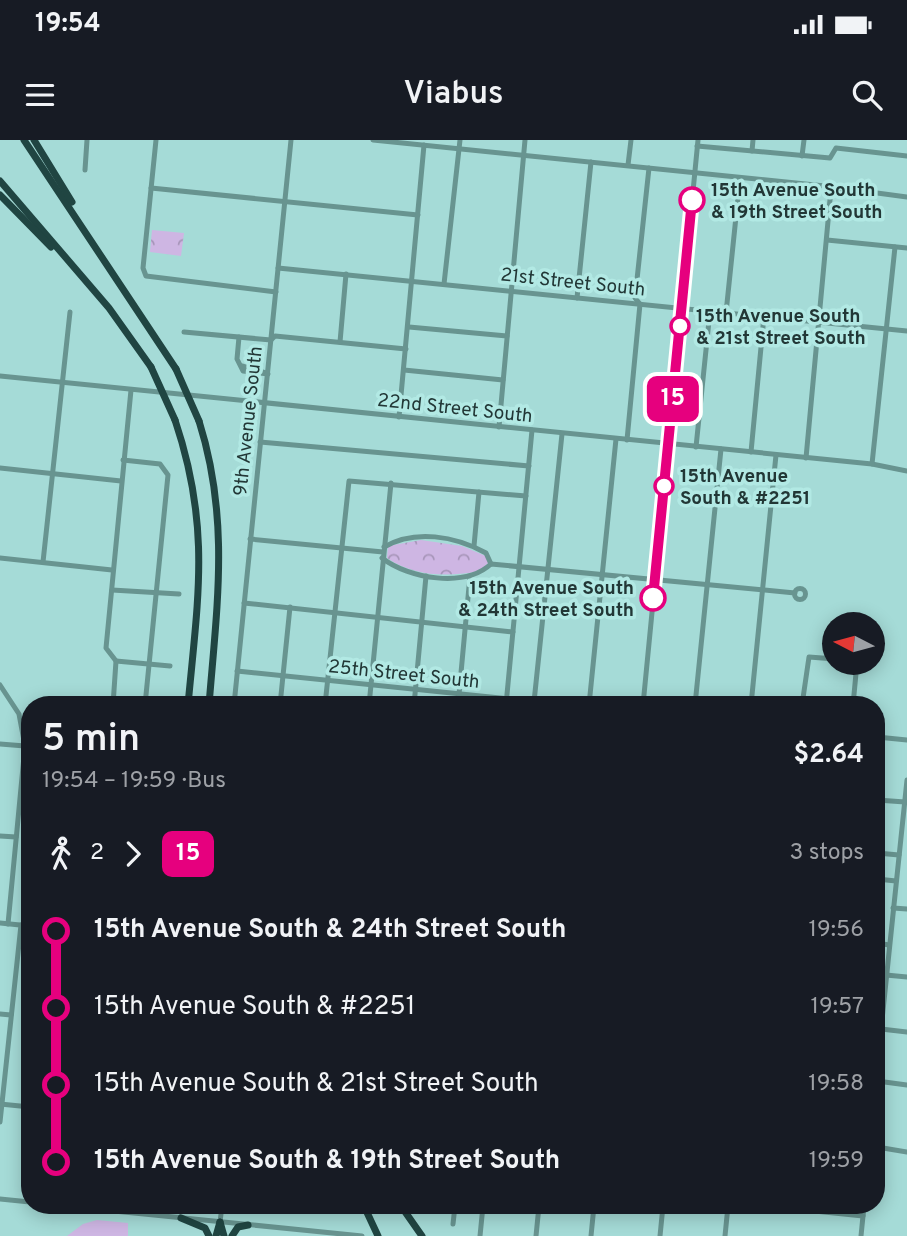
<!DOCTYPE html>
<html lang="en">
<head>
<meta charset="utf-8">
<style>
  :root { --surface:#171b24; --page:#20242c; --text:#f1f3f6; --muted:#9ea1a6 }
  body { margin:0; font-family:Overpass,sans-serif; background:var(--page); color:var(--text); height:100vh; display:flex; flex-direction:column; font-size:26px; white-space:nowrap }
  * { box-sizing:border-box; margin:0 }
  p { font-size:23px; color:var(--muted) }
  .icon { flex:none; width:38px; height:38px; fill:none; stroke:currentColor; stroke-width:2; stroke-linecap:round; stroke-linejoin:round }
  .map { position:relative; flex:1; overflow:hidden }
  .panel { position:absolute; left:21px; top:556px; width:864px; height:518px; display:flex; flex-direction:column; background:var(--surface); border-radius:28px; box-shadow:0 4px 18px #0003 }
  .panel>* { flex:none }
  .badge { padding:0 14px; border-radius:10px; font-size:24px; line-height:46px }
  .needle { width:46px; rotate:276deg }
  .fabs { position:absolute; left:822px; top:472px; display:grid; gap:14px }
  .fabs a { display:grid; place-items:center; width:63px; height:63px; border-radius:50%; background:var(--surface); box-shadow:0 4px 18px #0003; font-size:35px }
  .map>.badge { position:absolute; translate:-50% -50%; box-shadow:0 0 0 4px #fff }
  .legs { display:flex; align-items:center; gap:10px; height:77px; padding:0 21px; font-size:23px }
  .legs p { margin-inline-start:auto }
  .head { display:flex; align-items:center; justify-content:space-between; height:119px; padding:0 21px }
  h1 { font-size:38px; font-weight:600; line-height:52px }
  ul { padding:0 21px; list-style:none }
  li { display:flex; align-items:center; gap:24px; height:77px; font-size:26px }
  li i { display:grid; place-items:center; width:10px; height:100%; margin:0 9px; background:currentColor }
  li i::after { content:''; width:18px; height:18px; margin:-9px; border:5px solid; border-radius:50%; background:var(--surface) }
  li p { margin-inline-start:auto }
  li:first-child i { background:linear-gradient(#0000 50%,currentColor 0) }
  li:last-child i { background:linear-gradient(currentColor 50%,#0000 0) }
  .status { display:flex; justify-content:space-between; align-items:center; height:49px; padding:0 35px; background:var(--surface); direction:ltr }
  .status svg { height:19px; fill:currentColor }
  header { display:flex; justify-content:space-between; align-items:center; height:91px; padding:0 21px; background:var(--surface); font-size:32px; font-weight:600 }
  .map>svg:first-child { display:block }
</style>
</head>
<body>
<div class="status"><b>19:54</b><svg viewBox="0 0 49 12"><path d="M0 12V9h3v3zM5 12V6h3v6zM10 12V3h3v9zM15 12V0h3v12zM26 1h20v11H26zM47 4h2v5h-2z"/></svg></div>
<header><svg class="icon" aria-label="menu" viewBox="0 0 24 24"><path d="M4 6h16M4 12h16M4 18h16"/></svg>Viabus<svg class="icon" aria-label="search" viewBox="0 0 24 24"><circle cx="10" cy="10" r="6"/><path d="M15 15l6 6"/></svg></header>
<div class="map">
<svg width="907" height="1096" viewBox="0 0 907 1096">
  <defs>
    <pattern id="forest-crowns" width="20" height="18" patternUnits="userSpaceOnUse" patternTransform="scale(1.75)"><rect width="20" height="18" fill="#ceb6e3"/><path d="M2 6a3 3 0 1 1 6 0M12 15a3 3 0 1 1 6 0" fill="none" stroke="#a795b9"/></pattern>
  </defs>
  <rect width="100%" height="100%" fill="#a5dbd7"/>
  <g fill="url(#forest-crowns)">
    <path d="M152,90L184,93L181,116L150,112Z"/>
    <path d="M421,400L462,406L488,417L489,422L481,431C448,437 415,437 387,418L388,406Z"/>
  </g>
  <path fill="#ceb6e3" d="M97,1080L128,1083V1096H67L83,1084Z"/>
  <g fill="none" stroke-linecap="round" stroke-linejoin="round">
    <g stroke="#689490" stroke-width="5">
      <path d="M156,0L143,128L146,136L276,152"/>
      <path d="M373,0L825,46L907,57"/>
      <path d="M697,6L830,18L836,8L907,16"/>
      <path d="M752,11L753,0"/>
      <path d="M802,16L804,0"/>
      <path d="M628,25L631,0"/>
      <path d="M85,30L87,0"/>
      <path d="M151,48L418,75"/>
      <path d="M827,100L907,108"/>
      <path d="M278,128L907,191"/>
      <path d="M444,144L460,0"/>
      <path d="M577,158L591,22"/>
      <path d="M726,173L740,38"/>
      <path d="M409,187L507,196"/>
      <path d="M184,192L271,200L275,196L406,209"/>
      <path d="M239,197L237,219L243,231L268,234"/>
      <path d="M340,202L346,134"/>
      <path d="M242,226L266,233"/>
      <path d="M404,230L503,240"/>
      <path d="M0,236L872,324L907,331"/>
      <path d="M399,277L424,5"/>
      <path d="M499,287L525,0"/>
      <path d="M627,300L640,164L635,158L649,28"/>
      <path d="M260,302L529,326"/>
      <path d="M696,307L710,171"/>
      <path d="M751,312L764,176"/>
      <path d="M806,318L831,49"/>
      <path d="M123,320L160,324L168,335L145,565"/>
      <path d="M872,324L895,107"/>
      <path d="M0,328L121,341"/>
      <path d="M250,399L383,412"/>
      <path d="M474,406L479,352"/>
      <path d="M384,407C415,389 455,396 486,413L491,424"/>
      <path d="M0,418L112,430"/>
      <path d="M382,418C409,439 465,448 491,424L795,453"/>
      <path d="M43,422L70,172"/>
      <circle cx="800" cy="454" r="5.5"/>
      <path d="M112,450L179,454"/>
      <path d="M244,463L513,492"/>
      <path d="M116,521L170,526"/>
      <path d="M237,531L569,565"/>
      <path d="M0,545L19,574L25,606L8,784"/>
      <path d="M534,562L562,294"/>
      <path d="M113,565L116,521L106,508L131,250"/>
      <path d="M234,565L291,0"/>
      <path d="M280,565L290,467"/>
      <path d="M325,565L349,341L526,356"/>
      <path d="M369,565L391,343"/>
      <path d="M414,565L426,436"/>
      <path d="M458,565L470,436"/>
      <path d="M506,565L532,290"/>
      <path d="M589,565L616,299"/>
      <path d="M643,565L698,0"/>
      <path d="M695,565L721,309"/>
      <path d="M751,565L776,315"/>
      <path d="M802,565L809,517L835,519"/>
      <path d="M853,565L857,523"/>
      <path d="M877,597L907,600"/>
      <path d="M0,604L25,606"/>
      <path d="M877,660L905,662"/>
      <path d="M0,696L16,697"/>
      <path d="M877,713L899,715"/>
      <path d="M877,739L896,741"/>
      <path d="M893,768L907,769"/>
      <path d="M0,783L30,786"/>
      <path d="M877,803L889,805"/>
      <path d="M886,835L907,837"/>
      <path d="M0,874L11,875"/>
      <path d="M881,889L907,892"/>
      <path d="M877,928L907,640"/>
      <path d="M877,941L907,945"/>
      <path d="M0,964L30,967"/>
      <path d="M0,982L21,785"/>
      <path d="M877,1007L907,1012"/>
      <path d="M0,1059L30,1062"/>
      <path d="M64,1066L362,1096"/>
      <path d="M766,1066L863,1076"/>
      <path d="M220,1082L222,1066"/>
      <path d="M453,1084L455,1066"/>
      <path d="M480,1096L483,1066"/>
      <path d="M536,1096L539,1066"/>
      <path d="M591,1096L594,1066"/>
      <path d="M660,1096L663,1066"/>
      <path d="M725,1096L728,1066"/>
      <path d="M861,1096L864,1066"/>
    </g>
    <g stroke="#204542" stroke-width="7">
      <path d="M24,0L176,229"/>
      <path d="M34,0L72,62"/>
      <path d="M0,41L109,168L151,227"/>
      <path d="M0,55L51,107"/>
      <path d="M175,280C211,387 198,457 188,565"/>
      <path d="M199,281C230,379 217,465 209,565"/>
      <path d="M364,1066L378,1096"/>
      <path d="M401,1066L422,1096"/>
      <path d="M181,1078L205,1088L209,1096"/>
      <path d="M220,1082L224,1096"/>
      <path d="M216,1096L220,1082"/>
      <path d="M232,1096L238,1087L248,1085"/>
    </g>
    <g stroke="#204542" stroke-width="7">
      <path d="M151,227L175,280"/>
      <path d="M176,229L199,281"/>
    </g>
  </g>
  <g fill="none" stroke-linecap="round" stroke-linejoin="round">
    <defs>
      <path id="line-1" d="M653,458L692,60"/>
    </defs>
    <use href="#line-1" stroke="#fff" stroke-width="16"/>
    <use href="#line-1" stroke="#e6007e" stroke-width="10"/>
  </g>
  <g fill="#fff" stroke="#e6007e" stroke-width="3.5">
    <circle cx="692" cy="60" r="12"/>
    <circle cx="680" cy="186" r="9"/>
    <circle cx="664" cy="346" r="9"/>
    <circle cx="653" cy="458" r="12"/>
  </g>
  <g text-anchor="middle" stroke-width="7" stroke-linejoin="round" paint-order="stroke">
    <g font-size="19" font-weight="bold" fill="#223736" stroke="#b2e9e4" text-anchor="start">
      <text x="711" y="56">15th Avenue South<tspan x="711" dy="22">&amp; 19th Street South</tspan></text>
      <text x="696" y="182">15th Avenue South<tspan x="696" dy="22">&amp; 21st Street South</tspan></text>
      <text x="680" y="342">15th Avenue<tspan x="680" dy="22">South &amp; #2251</tspan></text>
      <text x="634" y="454" text-anchor="end">15th Avenue South<tspan x="634" dy="22">&amp; 24th Street South</tspan></text>
    </g>
    <g font-size="19" fill="#223736" stroke="#b2e9e4">
      <text transform="translate(573 141) rotate(6)" y="7">21st Street South</text>
      <text transform="translate(455 267) rotate(6)" y="7">22nd Street South</text>
      <text transform="translate(247 281) rotate(-84)" y="7">9th Avenue South</text>
      <text transform="translate(404 533) rotate(6)" y="7">25th Street South</text>
    </g>
  </g>
</svg>
<div class="fabs">
<a><svg class="needle" viewBox="-14 -14 28 28"><path d="M0-13l5 13h-10z" fill="#e53935"/><path d="M0 13l5-13h-10z" fill="#9ea1a6"/></svg></a>
</div>
<b class="badge" style="left:673px;top:259px;background:#e6007e;color:#fff">15</b>
<section class="panel">
<div class="head"><div><h1>5 min</h1><p>19:54 – 19:59 · Bus</p></div><b>$2.64</b></div>
<div class="legs"><svg class="icon" aria-label="walk" viewBox="0 0 24 24"><circle cx="13" cy="4" r="2"/><path d="M13 8l-2 6 4 7M11 14l-3 7M7 12l3-4h3l4 4"/></svg>2<svg class="icon" aria-label="forward" viewBox="0 0 24 24"><path d="M9 5l7 7-7 7"/></svg><b class="badge" style="background:#e6007e;color:#fff">15</b><p>3 stops</p></div>
<ul>
<li><i style="color:#e6007e"></i><b>15th Avenue South &amp; 24th Street South</b><p>19:56</p></li>
<li><i style="color:#e6007e"></i><span>15th Avenue South &amp; #2251</span><p>19:57</p></li>
<li><i style="color:#e6007e"></i><span>15th Avenue South &amp; 21st Street South</span><p>19:58</p></li>
<li><i style="color:#e6007e"></i><b>15th Avenue South &amp; 19th Street South</b><p>19:59</p></li>
</ul>
</section>
</div>
</body>
</html>
